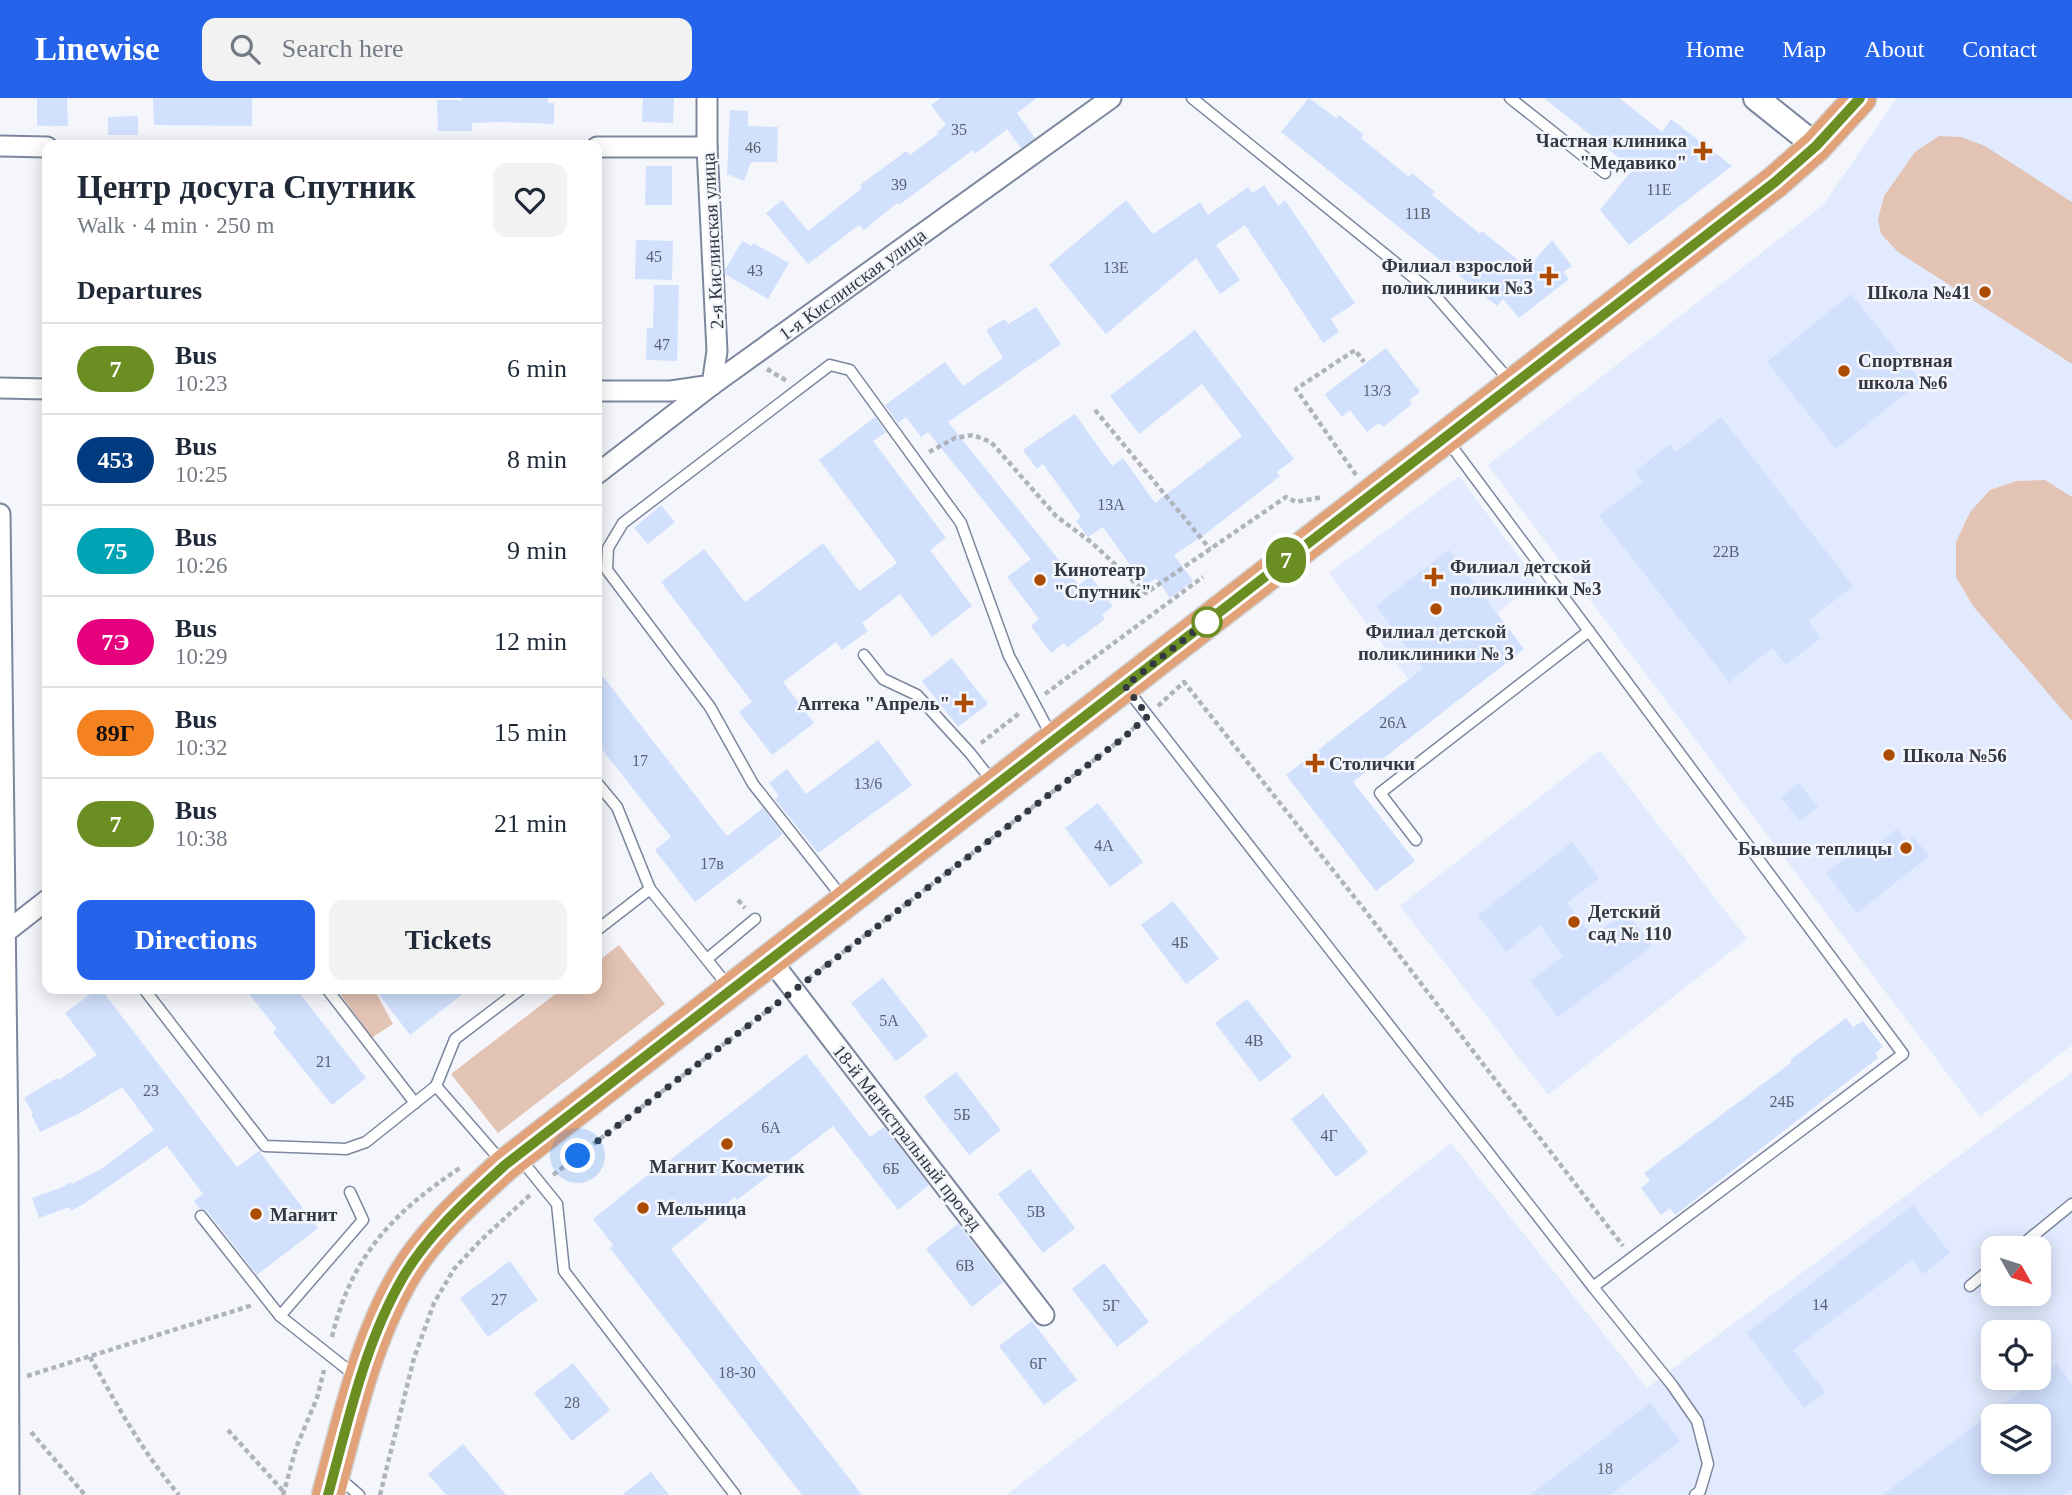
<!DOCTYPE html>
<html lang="en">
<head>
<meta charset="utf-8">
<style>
  :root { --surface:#fff; --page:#f2f2f3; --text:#1f2937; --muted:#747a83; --line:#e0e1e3; --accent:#2563eb }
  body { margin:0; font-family:Georgia,serif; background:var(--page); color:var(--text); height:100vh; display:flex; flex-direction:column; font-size:26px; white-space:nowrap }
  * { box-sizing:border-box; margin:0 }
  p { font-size:23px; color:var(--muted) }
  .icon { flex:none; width:38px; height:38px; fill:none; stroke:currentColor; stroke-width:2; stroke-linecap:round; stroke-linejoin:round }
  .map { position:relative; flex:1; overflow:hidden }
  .details { position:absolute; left:42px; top:42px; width:560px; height:854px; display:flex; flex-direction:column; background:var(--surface); border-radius:14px; box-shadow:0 4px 18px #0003 }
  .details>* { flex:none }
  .badge { padding:0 14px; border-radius:23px; font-size:24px; line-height:46px }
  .needle { width:46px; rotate:129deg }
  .fabs { position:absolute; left:1981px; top:1138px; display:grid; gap:14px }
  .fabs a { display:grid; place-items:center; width:70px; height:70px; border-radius:14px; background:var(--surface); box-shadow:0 4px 18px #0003; font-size:35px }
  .you { position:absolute; width:35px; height:35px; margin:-18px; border:5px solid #fff; border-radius:50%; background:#1a73e8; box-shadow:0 0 0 10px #1a73e833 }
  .map>.badge { position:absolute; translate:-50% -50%; box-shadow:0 0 0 4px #fff }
  h2 { padding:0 35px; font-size:26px; line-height:63px }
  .round { display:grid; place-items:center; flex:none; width:74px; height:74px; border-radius:14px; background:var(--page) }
  .overview { display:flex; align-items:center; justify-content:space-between; height:119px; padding:0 35px }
  h1 { font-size:33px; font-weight:600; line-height:52px }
  .cta { display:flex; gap:14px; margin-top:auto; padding:14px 35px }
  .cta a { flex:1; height:80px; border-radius:14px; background:var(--accent); color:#fff; font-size:28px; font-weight:600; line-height:80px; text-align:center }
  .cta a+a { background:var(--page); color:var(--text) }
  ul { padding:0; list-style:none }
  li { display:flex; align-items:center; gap:21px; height:91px; padding:0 35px; border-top:2px solid var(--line) }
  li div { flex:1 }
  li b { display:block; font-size:26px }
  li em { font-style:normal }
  li .badge { min-width:77px; font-weight:700; text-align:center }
  header { display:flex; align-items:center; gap:42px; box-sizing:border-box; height:98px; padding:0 35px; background:var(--accent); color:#fff }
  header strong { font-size:33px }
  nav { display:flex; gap:38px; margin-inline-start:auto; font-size:24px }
  .search { width:490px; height:63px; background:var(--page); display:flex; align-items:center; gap:18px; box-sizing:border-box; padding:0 24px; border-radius:14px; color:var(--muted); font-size:26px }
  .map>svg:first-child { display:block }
</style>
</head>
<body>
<header>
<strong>Linewise</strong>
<div class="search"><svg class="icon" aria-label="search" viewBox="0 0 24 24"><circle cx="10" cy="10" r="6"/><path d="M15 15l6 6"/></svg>Search here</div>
<nav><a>Home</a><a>Map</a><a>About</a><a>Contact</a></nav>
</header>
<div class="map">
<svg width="2072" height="1397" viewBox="0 0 2072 1397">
  <rect width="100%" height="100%" fill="#f4f6fc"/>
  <g fill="#e1eafe" fill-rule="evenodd">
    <path d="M1897,0H2072V947L1980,1019L1488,367L1823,107Z"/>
    <path d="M1459,378L1538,484L1408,581L1329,475Z"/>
    <path d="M1600,652L1747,841L1548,997L1400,808Z"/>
    <path d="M2072,974V1397H1007L1451,1045L1647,1290ZM1993,1150H2039V1195H1993ZM1993,1234H2039V1279H1993ZM1993,1318H2039V1363H1993Z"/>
  </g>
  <g fill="#e3c3b3">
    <path d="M1939,38L1961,39L1985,48L2072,104V266L1898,154L1881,136L1878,121L1884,98L1915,54Z"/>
    <path d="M2045,382L2072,399V623L1973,508L1956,479V444L1970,414L1990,392L2016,383Z"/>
    <path d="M619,847L665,906L498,1035L451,976L562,891H597V864Z"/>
    <path d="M337,891H374L393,926L371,940Z"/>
  </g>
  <g fill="#d1e0fd" fill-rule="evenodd">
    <path d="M37,0H67L68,28H37Z"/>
    <path d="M153,0H252V28L154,27Z"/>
    <path d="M462,0H548V5H554V26L500,24L472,25V33H438L437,2H462Z"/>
    <path d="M643,0H674L673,25L642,24Z"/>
    <path d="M941,0H1037L1017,15L1035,40L1021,50L1007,31L975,56L973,52L899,107L897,105L864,132L859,127L808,166L766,115L782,102L808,133L862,90L860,87L906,53L910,57L938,36L937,34L946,27L931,7Z"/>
    <path d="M1309,0L1336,20L1339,17L1363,36L1361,40L1409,79L1412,75L1435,94L1432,97L1480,136L1482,133L1528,170L1552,142L1572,168L1563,174L1569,181L1519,220L1503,201L1497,208L1281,34Z"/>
    <path d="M1544,0H1619L1662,34L1671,21L1732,68L1629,147L1600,112L1633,71Z"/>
    <path d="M730,12L748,13V28L778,29L777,64H751L744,83L727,76Z"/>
    <path d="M138,18V37H108V19Z"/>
    <path d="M646,68H672V107H645Z"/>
    <path d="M1264,87L1278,108L1285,102L1355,205L1331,221L1339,234L1323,245L1245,127L1216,147L1240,182L1220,196L1196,160L1106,236L1049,167L1126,102L1153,136L1200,104L1208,117L1248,89L1252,95Z"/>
    <path d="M636,142L673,143L672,182L635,181Z"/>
    <path d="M742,143L752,148L753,145L789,165L768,201L725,176V172Z"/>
    <path d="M654,187H679L677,263L646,262L647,230H653Z"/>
    <path d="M1851,196L1921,283L1836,351L1767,264Z"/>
    <path d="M1036,209L1061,246L948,324L1079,487L1090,478L1113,508L1102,517L1105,521L1068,549L1064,545L1051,555L1031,528L1039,521L1007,479L1031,461L928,334L921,339L906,319L898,325L885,307L945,264L963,288L1003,260L986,232L1005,221L1008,226Z"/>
    <path d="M1195,232L1294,361L1277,374L1280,378L1208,434L1174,457L1193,483L1170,500L1156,480L1145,488L1103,429L1088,439L1076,423L1081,419L1043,366L1037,371L1023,352L1075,316L1112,368L1123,360L1155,405L1242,338L1202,286L1139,336L1110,298Z"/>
    <path d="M1386,250L1420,294L1409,302L1412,306L1383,329L1379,325L1367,334L1350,312L1342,319L1325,296Z"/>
    <path d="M875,319L886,334L873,343L946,440L930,452L972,508L932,539L900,496L862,525L868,533L842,552L836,544L783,584L814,625L772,657L739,614L752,604L661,484L704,451L745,504L823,445L859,493L897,465L819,362Z"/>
    <path d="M1721,319L1853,488L1808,523L1821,540L1786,567L1772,550L1729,584L1599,418L1643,384L1635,374L1670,346L1676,354Z"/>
    <path d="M661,407L675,424L648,446L634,430Z"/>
    <path d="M1449,452L1524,551L1353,684L1415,763L1376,793L1286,677L1423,570L1376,508Z"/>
    <path d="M952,560L988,606L958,629L922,583Z"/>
    <path d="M597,571L727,738L763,710L783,736L695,804L655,752L671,739L597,645Z"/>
    <path d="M878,642L912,687L818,755L775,701L779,698L769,685L787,671L806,696Z"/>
    <path d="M1799,685L1818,709L1800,723L1781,699Z"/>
    <path d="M1098,705L1143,764L1110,789L1065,730Z"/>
    <path d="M1897,731L1907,744L1913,738L1929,758L1857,815L1826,775L1856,753L1861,759Z"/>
    <path d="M1572,744L1599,780L1567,805L1593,839L1626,813L1652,848L1558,919L1531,883L1563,858L1540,827L1506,854L1478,817Z"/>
    <path d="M1173,803L1219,861L1186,886L1141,827Z"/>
    <path d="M883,880L928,938L896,963L851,905Z"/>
    <path d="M97,891H101L237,1069L259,1053L318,1130L257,1177L207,1113L200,1111L194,1103L203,1096L167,1048L85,1105L71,1113L69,1109L39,1120L32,1100L60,1090L71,1084L72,1086L101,1071L154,1032L122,989L80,1015L40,1034L31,1016L33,1015L24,1000L57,980L58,982L97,957L65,915Z"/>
    <path d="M245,891H296L366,980L332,1007L273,934L277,931Z"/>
    <path d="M375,891H469L410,937Z"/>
    <path d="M1247,901L1292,959L1260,984L1215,925Z"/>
    <path d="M1846,920L1853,929L1863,923L1883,949L1875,955L1878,960L1675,1117L1670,1110L1661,1117L1641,1090L1650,1083L1644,1075L1792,964L1790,962Z"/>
    <path d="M806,956L870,1039L884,1029L929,1087L898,1112L833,1028L737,1102L735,1099L671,1151L862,1397H802L610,1150L613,1147L593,1121L665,1063L666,1065Z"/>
    <path d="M956,974L1001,1032L969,1057L924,999Z"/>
    <path d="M1323,996L1368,1054L1336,1079L1291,1021Z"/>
    <path d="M1030,1071L1075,1130L1043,1155L998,1096Z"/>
    <path d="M1913,1107L1950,1155L1923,1176L1912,1162L1793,1252L1825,1294L1804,1310L1747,1235Z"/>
    <path d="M958,1126L1003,1184L972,1209L926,1151Z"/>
    <path d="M510,1163L538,1202L488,1239L460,1200Z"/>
    <path d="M1104,1165L1149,1224L1117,1249L1072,1191Z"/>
    <path d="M1032,1223L1077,1282L1044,1307L999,1248Z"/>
    <path d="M573,1265L610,1312L572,1343L534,1295Z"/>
    <path d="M2057,1266L2072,1286V1391L2064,1397H1882ZM1993,1318H2039V1363H1993Z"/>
    <path d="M1650,1305L1680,1343L1610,1397H1530Z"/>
    <path d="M463,1346L506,1397H446L428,1376Z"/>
    <path d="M651,1374L669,1397H622Z"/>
  </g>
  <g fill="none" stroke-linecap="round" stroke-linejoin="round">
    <defs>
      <g id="service">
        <path d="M1192,0L1434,196L1510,283"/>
        <path d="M1510,0L1605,75"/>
        <path d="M864,557L883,581L917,597L970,655L992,683"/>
        <path d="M1127,591L1593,1189L1903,956L1447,342"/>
        <path d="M597,685L617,709L650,791"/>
        <path d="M1416,742L1380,695L1589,533"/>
        <path d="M842,799L753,686L710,609L607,472L608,450L623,425L830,267L850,272L961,425L1009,558L1052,639"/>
        <path d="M597,832L650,791L728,888"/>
        <path d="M707,861L755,821"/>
        <path d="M144,891L265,1048L346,1051L366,1044L436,988L502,1064"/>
        <path d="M327,891L415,1005"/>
        <path d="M436,988L455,941L521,891"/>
        <path d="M519,1059L557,1106L564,1173L735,1397"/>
        <path d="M201,1118L280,1218L357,1279"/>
        <path d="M2018,1150L2072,1106"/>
        <path d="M1970,1188L1993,1169"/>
        <path d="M1593,1189L1672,1287L1697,1323L1708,1366L1700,1393L1695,1397"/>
        <path d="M280,1218L363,1122L350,1094"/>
        <path d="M338,1379L359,1397"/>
      </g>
      <g id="minor">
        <path d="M0,48L47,49"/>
        <path d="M597,49H707"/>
        <path d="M0,290L47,291"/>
        <path d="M597,293H671L712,287L717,253L707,49V0"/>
        <path d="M597,376L712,287L1111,0"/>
        <path d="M0,416L8,1048L9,1397"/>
        <path d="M6,834L47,802"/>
        <path d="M770,861L1044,1217"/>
      </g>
      <path id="tertiary" d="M1756,0L1816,48"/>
      <path id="primary" d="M328,1397C348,1324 364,1247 402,1181C427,1137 468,1101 505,1067L1775,84L1816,48L1860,0"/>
    </defs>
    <use href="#service" stroke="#7c879e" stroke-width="13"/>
    <use href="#minor" stroke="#7c879e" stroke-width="23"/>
    <use href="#tertiary" stroke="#7c879e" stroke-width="28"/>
    <use href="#primary" stroke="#d2d3d5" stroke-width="35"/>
    <g stroke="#b0b3bb" stroke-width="4.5" stroke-dasharray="5 3.5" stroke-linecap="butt">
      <path d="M767,271L787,283"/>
      <path d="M1095,312L1210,451"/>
      <path d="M929,354L955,340L973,337L991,344L1056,418L1091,444L1146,495L1286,399L1296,404L1323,399"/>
      <path d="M1356,377L1296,291L1355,252L1364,264"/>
      <path d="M1045,596L1203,479"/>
      <path d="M1158,608L1184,584L1363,810L1623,1148"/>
      <path d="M981,645L1021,614"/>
      <path d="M738,802L745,810"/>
      <path d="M808,881L1123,640L1136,628"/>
      <path d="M553,1077L779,904"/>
      <path d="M332,1239C351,1159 392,1115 460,1070"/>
      <path d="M90,1259C117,1307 143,1355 179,1397"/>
      <path d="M27,1278L253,1207"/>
      <path d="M228,1332L284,1394"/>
      <path d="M31,1334L85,1397"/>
      <path d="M283,1397L296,1350L317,1300L324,1272"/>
      <path d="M380,1397L414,1260L434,1205L454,1171L480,1143L530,1097"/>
    </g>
    <use href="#service" stroke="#fff" stroke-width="10"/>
    <use href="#minor" stroke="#fff" stroke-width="19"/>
    <use href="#tertiary" stroke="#fff" stroke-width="24"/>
    <use href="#primary" stroke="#e2a279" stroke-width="32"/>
  </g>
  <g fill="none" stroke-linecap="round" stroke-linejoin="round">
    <defs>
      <path id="line" d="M328,1397C348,1324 364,1247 402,1181C427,1137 468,1101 505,1067L1775,84L1816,48L1860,0"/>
    </defs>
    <use href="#line" stroke="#fff" stroke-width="16"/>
    <use href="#line" stroke="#6b8e23" stroke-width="10"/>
    <path stroke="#333842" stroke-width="7" stroke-dasharray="0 12.6" d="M578,1058L1123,640L1148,618L1125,588L1210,521L1207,524"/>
  </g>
  <g fill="#ac4c03" stroke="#f4f6fc" stroke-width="2.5">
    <path d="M1699.5 42.5h7v7h7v7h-7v7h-7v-7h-7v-7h7z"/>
    <path d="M1545.5 167.5h7v7h7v7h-7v7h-7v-7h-7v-7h7z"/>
    <circle cx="1985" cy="194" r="7"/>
    <circle cx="1844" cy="273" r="7"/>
    <path d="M1430.5 468.5h7v7h7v7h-7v7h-7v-7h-7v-7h7z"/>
    <circle cx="1040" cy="482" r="7"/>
    <circle cx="1436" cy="511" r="7"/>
    <path d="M960.5 594.5h7v7h7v7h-7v7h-7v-7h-7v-7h7z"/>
    <circle cx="1889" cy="657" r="7"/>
    <path d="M1311.5 654.5h7v7h7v7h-7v7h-7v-7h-7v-7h7z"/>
    <circle cx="1906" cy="750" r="7"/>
    <circle cx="1574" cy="824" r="7"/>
    <circle cx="727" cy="1046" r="7"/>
    <circle cx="643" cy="1110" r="7"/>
    <circle cx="256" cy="1116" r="7"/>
  </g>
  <circle fill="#fff" stroke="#6b8e23" stroke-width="3.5" cx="1207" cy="524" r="14"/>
  <g text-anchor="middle" stroke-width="5" stroke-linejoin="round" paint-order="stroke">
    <g font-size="16" fill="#5a6271">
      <text x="959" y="37">35</text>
      <text x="753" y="55">46</text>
      <text x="899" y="92">39</text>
      <text x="1659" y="97">11Е</text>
      <text x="1418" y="121">11В</text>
      <text x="654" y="164">45</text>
      <text x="1116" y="175">13Е</text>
      <text x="755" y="178">43</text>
      <text x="662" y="252">47</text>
      <text x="1377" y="298">13/3</text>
      <text x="1111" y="412">13А</text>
      <text x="1726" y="459">22В</text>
      <text x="1393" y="630">26А</text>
      <text x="640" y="668">17</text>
      <text x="868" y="691">13/6</text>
      <text x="1104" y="753">4А</text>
      <text x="712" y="771">17в</text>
      <text x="1180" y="850">4Б</text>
      <text x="889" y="928">5А</text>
      <text x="1254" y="948">4В</text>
      <text x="324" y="969">21</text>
      <text x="151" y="998">23</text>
      <text x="1782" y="1009">24Б</text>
      <text x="962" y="1022">5Б</text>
      <text x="771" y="1035">6А</text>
      <text x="1329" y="1043">4Г</text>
      <text x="891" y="1076">6Б</text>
      <text x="1036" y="1119">5В</text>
      <text x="965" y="1173">6В</text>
      <text x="499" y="1207">27</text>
      <text x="1820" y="1212">14</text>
      <text x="1111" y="1213">5Г</text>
      <text x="1038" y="1271">6Г</text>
      <text x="737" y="1280">18-30</text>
      <text x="572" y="1310">28</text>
      <text x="1605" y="1376">18</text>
    </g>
    <g font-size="19" font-weight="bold" fill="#333842" stroke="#f4f6fc" text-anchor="start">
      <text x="1687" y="49" text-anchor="end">Частная клиника<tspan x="1687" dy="22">"Медавико"</tspan></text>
      <text x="1533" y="174" text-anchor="end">Филиал взрослой<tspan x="1533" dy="22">поликлиники №3</tspan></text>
      <text x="1971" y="201" text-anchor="end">Школа №41</text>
      <text x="1858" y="269">Спортвная<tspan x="1858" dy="22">школа №6</tspan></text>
      <text x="1450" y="475">Филиал детской<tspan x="1450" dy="22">поликлиники №3</tspan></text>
      <text x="1054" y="478">Кинотеатр<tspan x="1054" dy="22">"Спутник"</tspan></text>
      <text x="1436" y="540" text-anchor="middle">Филиал детской<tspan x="1436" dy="22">поликлиники № 3</tspan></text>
      <text x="950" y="612" text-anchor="end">Аптека "Апрель"</text>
      <text x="1903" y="664">Школа №56</text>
      <text x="1329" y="672">Столички</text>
      <text x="1892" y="757" text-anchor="end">Бывшие теплицы</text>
      <text x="1588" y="820">Детский<tspan x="1588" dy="22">сад № 110</tspan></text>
      <text x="727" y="1075" text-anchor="middle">Магнит Косметик</text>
      <text x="657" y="1117">Мельница</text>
      <text x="270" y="1123">Магнит</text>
    </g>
    <g font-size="19" fill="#333842" stroke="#f4f6fc">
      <text transform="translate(712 143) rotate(-93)" y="7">2-я Кислинская улица</text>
      <text transform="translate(852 186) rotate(-36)" y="7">1-я Кислинская улица</text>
      <text transform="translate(908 1039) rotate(52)" y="7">18-й Магистральный проезд</text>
    </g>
  </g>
</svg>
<div class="fabs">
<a><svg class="needle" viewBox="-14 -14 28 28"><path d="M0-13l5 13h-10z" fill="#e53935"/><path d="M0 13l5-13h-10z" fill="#747a83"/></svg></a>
<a><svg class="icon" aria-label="locate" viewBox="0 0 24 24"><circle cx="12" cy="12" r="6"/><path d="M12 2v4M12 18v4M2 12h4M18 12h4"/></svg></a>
<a><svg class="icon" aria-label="layers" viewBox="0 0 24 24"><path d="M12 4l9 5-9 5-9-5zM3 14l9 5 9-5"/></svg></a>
</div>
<div class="you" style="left:578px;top:1058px"></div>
<b class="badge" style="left:1286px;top:462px;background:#6b8e23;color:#fff">7</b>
<section class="details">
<div class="overview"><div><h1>Центр досуга Спутник</h1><p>Walk · 4 min · 250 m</p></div><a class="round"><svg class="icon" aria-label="heart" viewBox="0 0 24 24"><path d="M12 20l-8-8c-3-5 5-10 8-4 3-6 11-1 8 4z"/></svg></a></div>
<h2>Departures</h2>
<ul>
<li><span class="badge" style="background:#6b8e23;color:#fff">7</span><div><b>Bus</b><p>10:23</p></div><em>6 min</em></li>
<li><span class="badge" style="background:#003b80;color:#fff">453</span><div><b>Bus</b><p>10:25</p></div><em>8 min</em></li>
<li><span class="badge" style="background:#00a3b4;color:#fff">75</span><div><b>Bus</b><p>10:26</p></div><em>9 min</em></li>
<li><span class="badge" style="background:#e6007e;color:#fff">7Э</span><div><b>Bus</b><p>10:29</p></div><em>12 min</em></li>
<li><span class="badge" style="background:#f58220;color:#111">89Г</span><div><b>Bus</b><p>10:32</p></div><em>15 min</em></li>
<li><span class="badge" style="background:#6b8e23;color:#fff">7</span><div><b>Bus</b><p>10:38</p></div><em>21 min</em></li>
</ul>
<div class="cta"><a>Directions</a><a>Tickets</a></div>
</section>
</div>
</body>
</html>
